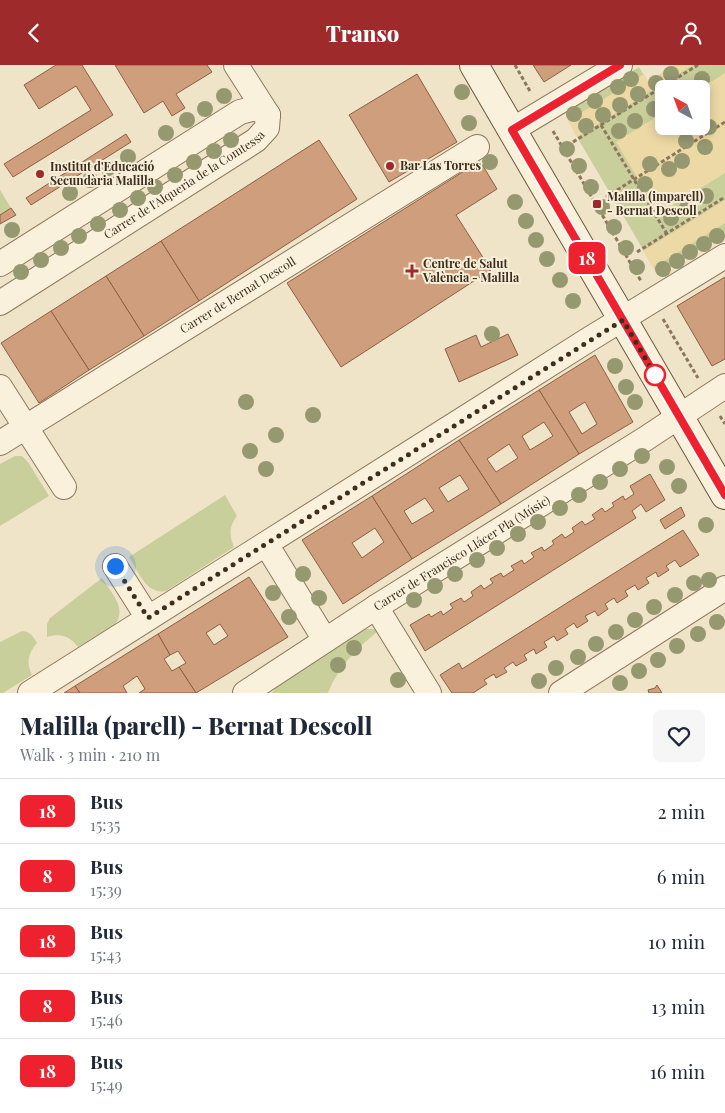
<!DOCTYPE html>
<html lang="en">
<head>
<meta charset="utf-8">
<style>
  :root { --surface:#fff; --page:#f6f6f7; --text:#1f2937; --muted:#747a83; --line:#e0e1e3; --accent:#9e2a2b }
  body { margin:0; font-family:"Playfair Display",serif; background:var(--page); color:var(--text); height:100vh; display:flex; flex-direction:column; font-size:19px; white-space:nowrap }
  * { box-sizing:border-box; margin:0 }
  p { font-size:16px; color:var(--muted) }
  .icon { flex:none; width:28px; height:28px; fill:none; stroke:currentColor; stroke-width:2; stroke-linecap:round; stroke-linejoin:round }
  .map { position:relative; height:628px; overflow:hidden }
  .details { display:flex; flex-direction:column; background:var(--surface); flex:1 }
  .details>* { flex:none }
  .badge { padding:0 10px; border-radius:8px; font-size:18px; line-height:32px }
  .needle { width:32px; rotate:319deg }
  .buttons { position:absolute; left:655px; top:15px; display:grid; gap:10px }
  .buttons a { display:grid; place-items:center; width:55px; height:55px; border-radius:8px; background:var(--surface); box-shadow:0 2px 12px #0003; font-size:25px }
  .you { position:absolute; width:25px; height:25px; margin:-12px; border:4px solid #fff; border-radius:50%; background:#1a73e8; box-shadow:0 0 0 8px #1a73e833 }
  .map>.badge { position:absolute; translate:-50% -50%; box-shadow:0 0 0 2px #fff }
  .round { display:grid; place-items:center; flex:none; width:52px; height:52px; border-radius:8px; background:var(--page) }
  .overview { display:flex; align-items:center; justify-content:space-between; height:85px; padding:0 20px }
  h1 { font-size:24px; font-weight:800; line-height:38px }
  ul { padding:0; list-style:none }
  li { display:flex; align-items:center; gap:15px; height:65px; padding:0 20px; border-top:1px solid var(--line) }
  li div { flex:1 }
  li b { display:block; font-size:19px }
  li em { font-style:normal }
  li .badge { min-width:55px; font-weight:700; text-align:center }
  header { display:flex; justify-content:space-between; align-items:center; height:65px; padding:0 20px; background:var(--accent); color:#fff; font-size:22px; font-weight:800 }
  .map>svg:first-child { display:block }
</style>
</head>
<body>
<header><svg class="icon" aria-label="back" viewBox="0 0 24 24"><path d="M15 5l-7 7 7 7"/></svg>Transo<svg class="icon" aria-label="person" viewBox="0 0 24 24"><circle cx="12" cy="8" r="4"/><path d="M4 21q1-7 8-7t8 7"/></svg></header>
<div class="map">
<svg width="725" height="628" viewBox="0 0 725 628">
  <rect width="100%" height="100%" fill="#f0e4c8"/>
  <g fill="#c9cf9b" fill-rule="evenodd">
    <path d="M675,0H725V169L658,210L577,72L566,51L571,44L639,2L648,17ZM664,24H701V61H664Z"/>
    <path d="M0,125L11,143L0,150Z"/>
    <path d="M22,391L28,397L49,431L0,461V399L15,391Z"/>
    <path d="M225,430L237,451C229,461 229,470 234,482L166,526C146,530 138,506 129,492Z"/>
    <path d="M102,513C110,526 128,544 115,559L78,582C69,570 60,568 47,572V559L50,553Z"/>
    <path d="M364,564H374L377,567C356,584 338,602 328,628H272L277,620Z"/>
    <path d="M22,566C31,567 33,571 37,578C28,589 26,597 32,610L3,628H0V577Z"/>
  </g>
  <g fill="#ecd9a5">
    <path d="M675,0H693L577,72L568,56L644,9L648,17Z"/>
    <path d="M725,8V108L659,149L616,77L664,47V61H701L700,24Z"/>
    <path d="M725,135V158L653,203L643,186Z"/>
  </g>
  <g fill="#cf9f7d" stroke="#8d5f41" fill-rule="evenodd">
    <path d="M56,0H82L113,50L13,112L4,99L91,45L76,21L39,44L24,20Z"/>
    <path d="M115,0H207L212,7L176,29L185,43L172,51L163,36L144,48Z"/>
    <path d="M533,0H571L544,17Z"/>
    <path d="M417,9L457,77L389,117L349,50Z"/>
    <path d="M126,69L131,77L31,140L26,133Z"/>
    <path d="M319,75L357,134L199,236L161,176Z"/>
    <path d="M480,96L497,124L456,150L491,205L341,302L287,218Z"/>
    <path d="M11,143L16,150L0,159V150Z"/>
    <path d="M161,176L199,236L144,271L106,211Z"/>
    <path d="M106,211L144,271L89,305L51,246Z"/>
    <path d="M725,212V294L712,301L677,241Z"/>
    <path d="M51,246L89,305L39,338L1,278Z"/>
    <path d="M508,269L518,290L459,317L445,284L476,270L481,282Z"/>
    <path d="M595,290L633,357L579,389L539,325ZM585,337L597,359L582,369L569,347Z"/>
    <path d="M539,325L579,389L501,439L459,375ZM544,357L553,371L530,385L522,371ZM509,379L518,393L496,407L487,394Z"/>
    <path d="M459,375L501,439L412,494L372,431ZM460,410L469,424L448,437L439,423ZM425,433L434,446L412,459L404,446Z"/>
    <path d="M650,409L665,435L646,447L641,439L632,446L636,453L425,586L410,560L429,549L431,552L441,546L443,550L453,543L450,539L461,533L464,537L473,531L471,527L481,520L484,524L493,518L490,514L501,508L503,512L514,505L511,501L522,495L524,499L534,492L531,488L542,482L544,486L554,479L552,476L562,469L565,473L574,467L572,463L582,456L585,460L595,454L592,450L602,443L605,447L614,441L612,438L623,431L625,435L634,429L630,421Z"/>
    <path d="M372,431L412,494L343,539L302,475ZM375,463L384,477L362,493L352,478Z"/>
    <path d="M681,442L685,451L665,464L660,455Z"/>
    <path d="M683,465L699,490L680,502L675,495L666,501L669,505L658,512L656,507L646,513L649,518L638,525L635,520L625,526L628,531L617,538L614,533L605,539L608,544L598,551L595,546L585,551L588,556L577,563L574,558L565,564L568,569L557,576L554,571L544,577L547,582L536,589L534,584L524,590L527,595L516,601L513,597L504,603L507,607L496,613L494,609L484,615L487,619L473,628H452L440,610L459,598L462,604Z"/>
    <path d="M249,512L288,572L196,628L179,602L186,598L178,586L170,590L158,569ZM220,559L228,571L214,580L206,568Z"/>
    <path d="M158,569L170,590L164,594L172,606L179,602L196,628H139L145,624L137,611L123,621L127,628H80L75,621Z"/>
    <path d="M657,620L662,628H649L648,625L655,623Z"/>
    <path d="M75,621L80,628H64Z"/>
  </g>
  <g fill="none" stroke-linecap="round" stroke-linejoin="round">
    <defs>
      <g id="street">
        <path d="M236,0L268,50"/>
        <path d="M512,65L620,0"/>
        <path d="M0,199L240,47L256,43L268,50"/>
        <path id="s1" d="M0,238L256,75L267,63L268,50"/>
        <path d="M0,322L64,422"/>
        <path id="s2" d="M0,378L477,82"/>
        <path d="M266,479L325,575"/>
        <path d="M115,501L148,553"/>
        <path d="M376,542L429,628"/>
        <path d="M30,628L588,275L725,191"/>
        <path id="s3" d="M245,628L376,542L645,374L725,321"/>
        <path d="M561,628L725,523"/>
      </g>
      <path id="secondary" d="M474,0L725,430"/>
    </defs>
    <use href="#street" stroke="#8d765c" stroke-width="26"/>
    <use href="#secondary" stroke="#6f573f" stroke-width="30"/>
    <g stroke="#8d765c" stroke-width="3" stroke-dasharray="4 2.5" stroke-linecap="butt">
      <path d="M515,0L531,28"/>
      <path d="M601,60L667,169"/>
      <path d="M553,66L641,216"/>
      <path d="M573,77L698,0"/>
      <path d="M606,132L725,57"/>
      <path d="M637,187L725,132"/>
      <path d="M663,254L698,313"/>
      <path d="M720,351L725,359"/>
    </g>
    <use href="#street" stroke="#faf1dc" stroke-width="24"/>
    <use href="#secondary" stroke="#faf1dc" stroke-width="28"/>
  </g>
  <g fill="#96986f">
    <circle cx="671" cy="9" r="8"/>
    <circle cx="631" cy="14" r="8"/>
    <circle cx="702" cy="14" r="8"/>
    <circle cx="656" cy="18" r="8"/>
    <circle cx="618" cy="22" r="8"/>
    <circle cx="462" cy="27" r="8"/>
    <circle cx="638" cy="29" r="8"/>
    <circle cx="224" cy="31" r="8"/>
    <circle cx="595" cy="36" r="8"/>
    <circle cx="620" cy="40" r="8"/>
    <circle cx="205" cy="44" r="8"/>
    <circle cx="654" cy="44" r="8"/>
    <circle cx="574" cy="49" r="8"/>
    <circle cx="603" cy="50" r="8"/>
    <circle cx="187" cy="55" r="8"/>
    <circle cx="635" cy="56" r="8"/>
    <circle cx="469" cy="58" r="8"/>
    <circle cx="586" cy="61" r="8"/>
    <circle cx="709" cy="62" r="8"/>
    <circle cx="619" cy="66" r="8"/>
    <circle cx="166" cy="68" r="8"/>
    <circle cx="231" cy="75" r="8"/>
    <circle cx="686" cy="76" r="8"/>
    <circle cx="705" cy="82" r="8"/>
    <circle cx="567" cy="84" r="8"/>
    <circle cx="214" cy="86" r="8"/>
    <circle cx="128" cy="92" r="8"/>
    <circle cx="682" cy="96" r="8"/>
    <circle cx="194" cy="97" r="8"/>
    <circle cx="490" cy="97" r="8"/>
    <circle cx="650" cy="99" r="8"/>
    <circle cx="579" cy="101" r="8"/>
    <circle cx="108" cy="103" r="8"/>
    <circle cx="669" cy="104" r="8"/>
    <circle cx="175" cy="110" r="8"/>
    <circle cx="90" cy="115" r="8"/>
    <circle cx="645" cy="119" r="8"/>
    <circle cx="155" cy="122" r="8"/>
    <circle cx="591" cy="122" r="8"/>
    <circle cx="70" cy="128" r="8"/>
    <circle cx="706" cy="131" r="8"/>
    <circle cx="138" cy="133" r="8"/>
    <circle cx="515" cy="137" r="8"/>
    <circle cx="602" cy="142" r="8"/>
    <circle cx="687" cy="143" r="8"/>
    <circle cx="120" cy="145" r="8"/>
    <circle cx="671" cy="153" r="8"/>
    <circle cx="526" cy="156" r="8"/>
    <circle cx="98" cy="159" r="8"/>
    <circle cx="614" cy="162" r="8"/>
    <circle cx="12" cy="165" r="8"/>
    <circle cx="79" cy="171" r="8"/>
    <circle cx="717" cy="171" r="8"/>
    <circle cx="536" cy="175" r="8"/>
    <circle cx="704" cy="179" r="8"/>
    <circle cx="61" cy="183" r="8"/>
    <circle cx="626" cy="183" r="8"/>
    <circle cx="690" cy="187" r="8"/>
    <circle cx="547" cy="194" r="8"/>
    <circle cx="41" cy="195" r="8"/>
    <circle cx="677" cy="196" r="8"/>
    <circle cx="637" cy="202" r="8"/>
    <circle cx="663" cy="204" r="8"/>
    <circle cx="21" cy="207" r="8"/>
    <circle cx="560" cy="215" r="8"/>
    <circle cx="573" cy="236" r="8"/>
    <circle cx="492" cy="269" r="8"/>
    <circle cx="615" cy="301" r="8"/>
    <circle cx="626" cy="322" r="8"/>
    <circle cx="246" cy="337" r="8"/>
    <circle cx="635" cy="337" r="8"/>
    <circle cx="313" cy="350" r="8"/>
    <circle cx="276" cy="370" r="8"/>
    <circle cx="250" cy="386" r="8"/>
    <circle cx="642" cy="391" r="8"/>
    <circle cx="667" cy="402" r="8"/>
    <circle cx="266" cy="404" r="8"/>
    <circle cx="620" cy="404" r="8"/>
    <circle cx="600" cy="417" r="8"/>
    <circle cx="679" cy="421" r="8"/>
    <circle cx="579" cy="430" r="8"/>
    <circle cx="560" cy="443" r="8"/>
    <circle cx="538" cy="457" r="8"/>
    <circle cx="706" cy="460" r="8"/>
    <circle cx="518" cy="469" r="8"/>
    <circle cx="497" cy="483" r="8"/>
    <circle cx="477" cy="495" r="8"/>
    <circle cx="303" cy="509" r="8"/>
    <circle cx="455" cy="509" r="8"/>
    <circle cx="709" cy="515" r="8"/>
    <circle cx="694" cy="518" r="8"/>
    <circle cx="435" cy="521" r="8"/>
    <circle cx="273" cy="528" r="8"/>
    <circle cx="675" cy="530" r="8"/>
    <circle cx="319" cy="533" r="8"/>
    <circle cx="414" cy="535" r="8"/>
    <circle cx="654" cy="542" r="8"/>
    <circle cx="289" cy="552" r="8"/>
    <circle cx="635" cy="555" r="8"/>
    <circle cx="717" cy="557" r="8"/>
    <circle cx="616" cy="567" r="8"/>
    <circle cx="698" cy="569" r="8"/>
    <circle cx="596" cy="579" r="8"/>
    <circle cx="677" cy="581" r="8"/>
    <circle cx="354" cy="583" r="8"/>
    <circle cx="578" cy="592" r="8"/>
    <circle cx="658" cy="595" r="8"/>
    <circle cx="338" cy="600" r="8"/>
    <circle cx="556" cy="603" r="8"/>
    <circle cx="639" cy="606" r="8"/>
    <circle cx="398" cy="615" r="8"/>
    <circle cx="539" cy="616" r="8"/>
    <circle cx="620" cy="618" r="8"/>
  </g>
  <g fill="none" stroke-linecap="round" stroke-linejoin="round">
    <defs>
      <path id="line" d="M620,0L512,65L725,430"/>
    </defs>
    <use href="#line" stroke="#fff" stroke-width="11"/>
    <use href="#line" stroke="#ed222e" stroke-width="8"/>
    <path stroke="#3d2e20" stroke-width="5" stroke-dasharray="0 9" d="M115,501L148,553L623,255L655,310"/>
  </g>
  <g fill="#9e2a2b" stroke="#f7eed8" stroke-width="2">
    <circle cx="390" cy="101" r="5"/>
    <circle cx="40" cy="109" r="5"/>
    <rect x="592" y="134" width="10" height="10" rx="2.5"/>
    <path d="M409.5 198.5h5v5h5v5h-5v5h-5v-5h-5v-5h5z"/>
  </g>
  <circle fill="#fff" stroke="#ed222e" stroke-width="2.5" cx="655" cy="310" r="10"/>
  <g text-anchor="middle" stroke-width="4" stroke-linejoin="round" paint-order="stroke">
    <g font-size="12" font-weight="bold" fill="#3d2e20" stroke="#f7eed8" text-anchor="start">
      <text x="400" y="105">Bar Las Torres</text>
      <text x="50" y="106">Institut d'Educació<tspan x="50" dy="14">Secundària Malilla</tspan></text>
      <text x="607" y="136">Malilla (imparell)<tspan x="607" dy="14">- Bernat Descoll</tspan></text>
      <text x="423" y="203">Centre de Salut<tspan x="423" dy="14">València - Malilla</tspan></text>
    </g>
    <g font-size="12" fill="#3d2e20" stroke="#f7eed8">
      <text dy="4" stroke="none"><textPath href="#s1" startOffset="219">Carrer de l'Alqueria de la Comtessa</textPath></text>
      <text dy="4" stroke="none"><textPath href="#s2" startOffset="280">Carrer de Bernat Descoll</textPath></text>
      <text dy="4" stroke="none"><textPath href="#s3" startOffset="258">Carrer de Francisco Llácer Pla (Músic)</textPath></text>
    </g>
  </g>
</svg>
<div class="buttons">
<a><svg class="needle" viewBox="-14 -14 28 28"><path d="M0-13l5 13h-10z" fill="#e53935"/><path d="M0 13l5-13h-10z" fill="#747a83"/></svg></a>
</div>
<div class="you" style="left:115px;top:501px"></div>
<b class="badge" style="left:587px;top:193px;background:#ed222e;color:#fff">18</b>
</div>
<section class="details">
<div class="overview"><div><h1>Malilla (parell) - Bernat Descoll</h1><p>Walk · 3 min · 210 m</p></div><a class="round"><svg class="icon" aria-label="heart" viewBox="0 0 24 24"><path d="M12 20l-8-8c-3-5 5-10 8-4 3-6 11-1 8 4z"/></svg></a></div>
<ul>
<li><span class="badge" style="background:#ed222e;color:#fff">18</span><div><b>Bus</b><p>15:35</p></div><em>2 min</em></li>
<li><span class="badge" style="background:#ed222e;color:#fff">8</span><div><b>Bus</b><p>15:39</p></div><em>6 min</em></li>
<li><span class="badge" style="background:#ed222e;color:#fff">18</span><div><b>Bus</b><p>15:43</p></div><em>10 min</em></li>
<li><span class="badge" style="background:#ed222e;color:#fff">8</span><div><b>Bus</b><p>15:46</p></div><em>13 min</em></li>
<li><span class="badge" style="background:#ed222e;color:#fff">18</span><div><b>Bus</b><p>15:49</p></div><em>16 min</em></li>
</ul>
</section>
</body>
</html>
